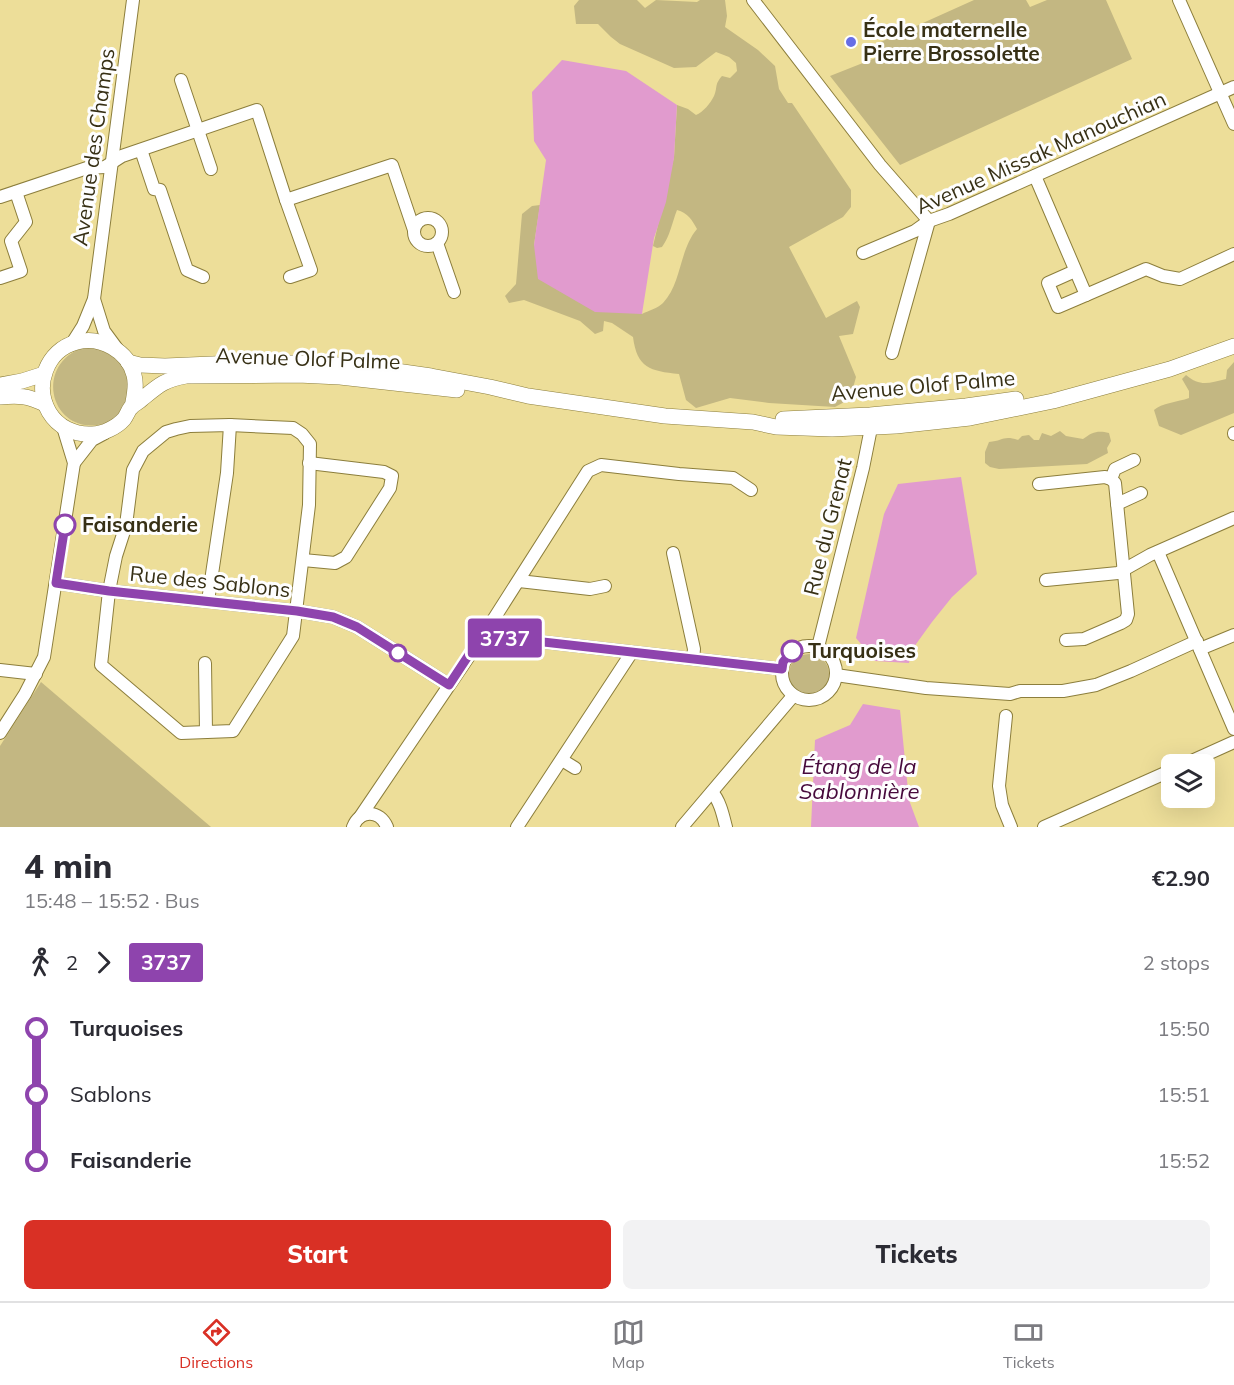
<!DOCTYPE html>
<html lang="en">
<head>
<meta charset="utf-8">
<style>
  :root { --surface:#fff; --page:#f2f2f3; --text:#2b2b33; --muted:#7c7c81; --line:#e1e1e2; --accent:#d93025 }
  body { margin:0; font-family:Mulish,sans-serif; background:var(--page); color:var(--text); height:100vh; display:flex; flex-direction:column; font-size:22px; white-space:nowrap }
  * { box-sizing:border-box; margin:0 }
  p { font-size:20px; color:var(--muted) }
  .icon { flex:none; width:33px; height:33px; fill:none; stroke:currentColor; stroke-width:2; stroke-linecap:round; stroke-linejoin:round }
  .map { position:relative; height:827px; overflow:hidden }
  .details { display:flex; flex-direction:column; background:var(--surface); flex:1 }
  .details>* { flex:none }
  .badge { padding:0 12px; border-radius:4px; font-size:21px; line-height:39px }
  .buttons { position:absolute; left:1161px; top:754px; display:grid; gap:12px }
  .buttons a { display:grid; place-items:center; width:54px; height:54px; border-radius:9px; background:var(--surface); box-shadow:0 6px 24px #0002; font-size:30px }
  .map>.badge { position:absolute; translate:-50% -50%; box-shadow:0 0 0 3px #fff }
  .legs { display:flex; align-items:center; gap:9px; height:66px; padding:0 24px; font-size:20px }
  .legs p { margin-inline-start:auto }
  .head { display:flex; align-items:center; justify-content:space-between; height:102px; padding:0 24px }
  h1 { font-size:33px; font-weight:800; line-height:45px }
  .button { display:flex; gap:12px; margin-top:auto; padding:12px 24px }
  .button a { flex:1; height:69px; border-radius:9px; background:var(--accent); color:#fff; font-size:24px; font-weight:800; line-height:69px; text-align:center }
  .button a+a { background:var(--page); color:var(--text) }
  ul { padding:0 24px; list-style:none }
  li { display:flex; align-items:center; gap:21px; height:66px; font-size:22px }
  li i { display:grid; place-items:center; width:9px; height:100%; margin:0 8px; background:currentColor }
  li i::after { content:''; width:15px; height:15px; margin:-8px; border:4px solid; border-radius:50%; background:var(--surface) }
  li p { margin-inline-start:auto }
  li:first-child i { background:linear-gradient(#0000 50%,currentColor 0) }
  li:last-child i { background:linear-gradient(currentColor 50%,#0000 0) }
  .tabs { display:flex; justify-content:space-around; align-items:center; height:84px; border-top:2px solid var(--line); background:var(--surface); font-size:16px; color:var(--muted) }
  .tabs a { display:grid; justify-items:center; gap:3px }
  .tabs .selected { color:var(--accent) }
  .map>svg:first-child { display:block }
</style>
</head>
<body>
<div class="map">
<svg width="1234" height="827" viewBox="0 0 1234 827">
  <rect width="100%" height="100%" fill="#edde99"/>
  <g fill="#c3b782">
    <path d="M579,0H637L645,8L656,0L697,2L700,0H725L727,16L725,27L758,50L775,66L779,89L788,103H792L851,190V207L843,217L789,247L826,318L857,301L860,307L853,334L839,336L856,377L850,399L835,407L769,403L730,398L696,408L686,400L679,374C650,371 637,368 633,337L612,323L604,321L603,331L595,334L580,321L524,300L509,303L505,296L516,284L522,214L532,206L540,205L534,245L642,314C648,311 658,308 663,303C682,283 679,250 697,229C692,220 688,213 677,210C672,223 670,236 662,247L657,248L653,246L674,157L677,105L688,109L696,115C703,112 710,104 714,96C718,87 714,85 722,76L730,78L737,71L736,63L729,57L716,52L696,67L674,68L620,44L611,37L598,24H576L574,6Z"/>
    <path d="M974,0H1026L1030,7L1047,0H1106L1132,59L900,165L830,76L878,57L874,45Z"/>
    <path d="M89,346L120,356L133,386C130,392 123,411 119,416C115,420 104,424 98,425C48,432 33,359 89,346Z"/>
    <path d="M1234,362V413L1181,435L1159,426L1154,410C1161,403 1178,402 1189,398V391L1182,379L1186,375C1200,387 1209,383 1226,379L1227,370Z"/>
    <path d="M1060,431L1066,436L1083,439C1092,432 1098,430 1109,433L1111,441L1107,448L1108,453L1087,464L999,469L990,467L985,463V452L989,442C1003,441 1003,435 1018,440L1022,436L1029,435L1034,440H1039L1042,433L1051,436Z"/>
    <circle cx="809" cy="674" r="20"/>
    <path d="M41,682L211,827H0V746Z"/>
  </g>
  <g fill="#e19bce">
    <path d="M562,60L626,71L677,105L674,158L666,202L654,238L642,314L595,312L538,279L534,245L546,160L534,141L532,92Z"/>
    <path d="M961,477L977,574L952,597L932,622L911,651L909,663L875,661L856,638L884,514L898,484Z"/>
    <path d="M863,704L900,710L909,800L919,827H811L815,740L850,725Z"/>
  </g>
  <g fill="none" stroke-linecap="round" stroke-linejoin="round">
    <defs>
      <g id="minor">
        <path d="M753,0L880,165L929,221L892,353"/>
        <path d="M1179,0L1234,124"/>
        <path d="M181,80L211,169"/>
        <path d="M141,150L154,189L160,190L187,270L203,277"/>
        <path d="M1035,176L1086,295L1146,269L1163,276L1180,279L1234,254"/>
        <path d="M0,197L87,168L105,167L122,156L257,110L286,200L392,165L414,230"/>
        <path d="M286,200L311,270L290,277"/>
        <circle cx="428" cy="232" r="14"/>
        <path d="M437,243L454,292"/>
        <path d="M863,253L915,231L929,221L949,214L1234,87"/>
        <path d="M1075,271L1048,283L1058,307L1086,295"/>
        <path d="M0,278L21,271L11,241L26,222L16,192"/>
        <path d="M94,299L104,331L118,350"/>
        <path d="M71,345L83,326L94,299L133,0"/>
        <path d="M230,425L293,428L302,434L310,444L309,505L293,636L233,731L181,733L101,665L109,591L116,556L126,525L133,470L143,451L166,432L176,429L190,426Z"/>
        <path d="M1234,433V434"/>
        <path d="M74,463L92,440L105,433"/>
        <path d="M1111,479L1115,469L1134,460"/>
        <path d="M1039,484L1105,477L1111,479L1115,483L1128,614L1126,620L1121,623L1084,639L1066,640"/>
        <path d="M1117,504L1141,493"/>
        <path d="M1158,552L1234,729"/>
        <path d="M673,553L694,649L693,659"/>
        <path d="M303,560L335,563L346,557L390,488L392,476L384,472L309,463"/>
        <path d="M1046,580L1118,573L1150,555L1234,518"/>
        <path d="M519,581L590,589L605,586"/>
        <path d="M56,583L109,591L297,611L333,617L357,627L449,685"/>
        <path d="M208,601L227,473L230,425"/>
        <path d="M482,635L782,669"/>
        <circle cx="809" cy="673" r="27"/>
        <path d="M818,647L863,468L871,428L870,421"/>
        <path d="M1200,649L1234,635"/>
        <path d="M205,663L206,732"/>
        <path d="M0,670L36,674"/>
        <path d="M836,675L926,688L1010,694L1020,691H1063L1096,685L1131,671L1197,641"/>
        <path d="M1006,716L999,786L1002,805L1011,827"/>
        <path d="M0,733L25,694L44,657L74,463L63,427"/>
        <path d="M562,760L575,768"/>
        <path d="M1183,765L1234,742"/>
        <path d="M712,792C720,801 723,815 726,827"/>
        <path d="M360,817L488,628L588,471L601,465L679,474L733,478L751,490"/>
        <path d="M353,827C360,809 380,810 387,827"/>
        <path d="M517,827L632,652"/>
        <path d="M682,827L793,696"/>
        <path d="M1044,827L1172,770"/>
      </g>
      <g id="major">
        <path d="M128,362L140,365L165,366L236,363H310L368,367L431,376L490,387L528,396L665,416L753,422L776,427L832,429L896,426L970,418L1053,401L1170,369L1234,346"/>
        <path d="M0,385L22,381L44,374"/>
        <path d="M0,397C19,395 28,396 45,404"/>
        <path d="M132,407C134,397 137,386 134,375C128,351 101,336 77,342C46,350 34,386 49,412C58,427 74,435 92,434C103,434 117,427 124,419C127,415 128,411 131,407C135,404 139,402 142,399C159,385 164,380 186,376L298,375L340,377L457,390"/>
        <path d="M783,419L870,415L966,406L1016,399"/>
      </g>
    </defs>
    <use href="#minor" stroke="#8c7e3c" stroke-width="14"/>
    <use href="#major" stroke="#8c7e3c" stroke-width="16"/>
    <use href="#minor" stroke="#fff" stroke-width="12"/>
    <use href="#major" stroke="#fff" stroke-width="15"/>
  </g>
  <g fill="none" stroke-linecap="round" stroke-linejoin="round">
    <defs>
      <path id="line-1" d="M65,525L56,583L109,591L297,611L333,617L357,627L449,685L482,635L782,669L783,662L792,651"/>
    </defs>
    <use href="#line-1" stroke="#fff" stroke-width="14"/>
    <use href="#line-1" stroke="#8e44ad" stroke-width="9"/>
  </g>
  <circle fill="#676de6" stroke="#fefefe" stroke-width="2" cx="851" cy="42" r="6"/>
  <g fill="#fff" stroke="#8e44ad" stroke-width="3">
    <circle cx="65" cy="525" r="10"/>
    <circle cx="792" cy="651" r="10"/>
    <circle cx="398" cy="653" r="8"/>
  </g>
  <g text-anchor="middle" stroke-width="6" stroke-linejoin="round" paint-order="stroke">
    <g font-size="21" font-weight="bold" fill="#373015" stroke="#fefefe" text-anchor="start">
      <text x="863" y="37">École maternelle<tspan x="863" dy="24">Pierre Brossolette</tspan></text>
    </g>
    <g font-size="21" fill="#373015" stroke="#fefefe">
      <text transform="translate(94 147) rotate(-82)" y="7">Avenue des Champs</text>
      <text transform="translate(1041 153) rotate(-24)" y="7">Avenue Missak Manouchian</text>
      <text transform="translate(308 359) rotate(2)" y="7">Avenue Olof Palme</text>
      <text transform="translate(923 386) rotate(-5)" y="7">Avenue Olof Palme</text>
      <text transform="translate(828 527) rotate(-76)" y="7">Rue du Grenat</text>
      <text transform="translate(210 582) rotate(6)" y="7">Rue des Sablons</text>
    </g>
    <g font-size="21" font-weight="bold" fill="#373015" stroke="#fefefe" text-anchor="start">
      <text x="82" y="532">Faisanderie</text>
      <text x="808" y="658">Turquoises</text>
    </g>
    <g font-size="22" font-style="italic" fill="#470a3c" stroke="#fefefe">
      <text x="859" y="774">Étang de la<tspan x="859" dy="25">Sablonnière</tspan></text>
    </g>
  </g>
</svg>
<div class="buttons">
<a><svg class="icon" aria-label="layers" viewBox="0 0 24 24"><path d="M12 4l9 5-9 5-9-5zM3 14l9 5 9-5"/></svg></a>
</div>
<b class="badge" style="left:505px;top:638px;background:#8e44ad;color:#fff">3737</b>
</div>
<section class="details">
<div class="head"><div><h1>4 min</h1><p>15:48 – 15:52 · Bus</p></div><b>€2.90</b></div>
<div class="legs"><svg class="icon" aria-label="walk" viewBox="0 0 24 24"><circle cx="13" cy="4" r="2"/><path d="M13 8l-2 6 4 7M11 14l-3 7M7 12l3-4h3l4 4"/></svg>2<svg class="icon" aria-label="forward" viewBox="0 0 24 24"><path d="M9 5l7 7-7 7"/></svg><b class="badge" style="background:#8e44ad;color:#fff">3737</b><p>2 stops</p></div>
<ul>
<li><i style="color:#8e44ad"></i><b>Turquoises</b><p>15:50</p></li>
<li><i style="color:#8e44ad"></i><span>Sablons</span><p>15:51</p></li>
<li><i style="color:#8e44ad"></i><b>Faisanderie</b><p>15:52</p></li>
</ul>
<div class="button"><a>Start</a><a>Tickets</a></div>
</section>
<nav class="tabs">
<a class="selected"><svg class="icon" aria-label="directions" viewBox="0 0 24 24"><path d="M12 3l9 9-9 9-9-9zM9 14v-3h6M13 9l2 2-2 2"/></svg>Directions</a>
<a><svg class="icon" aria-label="map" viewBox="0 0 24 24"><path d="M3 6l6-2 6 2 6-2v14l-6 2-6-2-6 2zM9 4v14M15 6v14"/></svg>Map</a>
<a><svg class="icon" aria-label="tickets" viewBox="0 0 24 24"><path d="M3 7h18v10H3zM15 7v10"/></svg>Tickets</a>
</nav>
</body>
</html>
